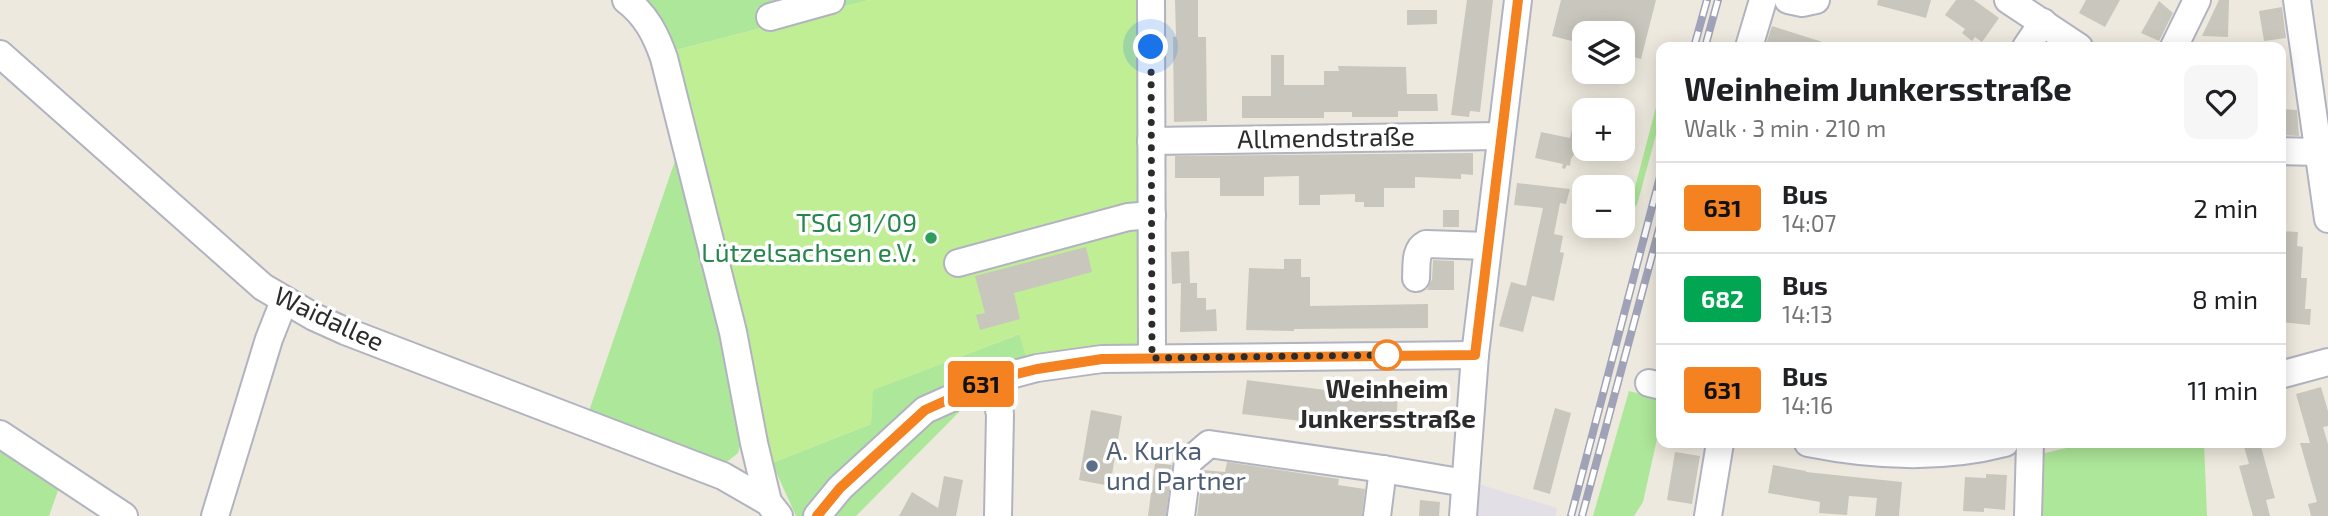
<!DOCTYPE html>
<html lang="en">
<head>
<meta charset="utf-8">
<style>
  :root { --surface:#fff; --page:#f6f6f6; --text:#202124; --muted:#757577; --line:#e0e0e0 }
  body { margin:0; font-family:"Exo 2",sans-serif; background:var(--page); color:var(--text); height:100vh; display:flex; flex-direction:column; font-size:26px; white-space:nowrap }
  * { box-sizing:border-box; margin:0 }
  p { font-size:23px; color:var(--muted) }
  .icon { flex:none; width:38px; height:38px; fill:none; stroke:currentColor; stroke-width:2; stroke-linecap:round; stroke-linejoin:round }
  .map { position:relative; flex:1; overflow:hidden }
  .side { position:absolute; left:1656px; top:42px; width:630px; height:406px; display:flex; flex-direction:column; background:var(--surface); border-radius:14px; box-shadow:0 4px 18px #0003 }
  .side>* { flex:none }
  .badge { padding:0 14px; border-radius:5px; font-size:24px; line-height:46px }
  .controls { position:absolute; left:1572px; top:21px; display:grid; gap:14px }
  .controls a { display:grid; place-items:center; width:63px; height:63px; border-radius:14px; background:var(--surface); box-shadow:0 4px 18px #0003; font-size:35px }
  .you { position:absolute; width:35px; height:35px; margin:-18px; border:5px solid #fff; border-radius:50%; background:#1a73e8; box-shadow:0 0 0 10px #1a73e833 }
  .map>.badge { position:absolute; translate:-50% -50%; box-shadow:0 0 0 4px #fff }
  .round { display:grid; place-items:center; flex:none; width:74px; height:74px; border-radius:14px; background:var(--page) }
  .head { display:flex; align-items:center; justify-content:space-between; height:119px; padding:0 28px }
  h1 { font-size:33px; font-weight:700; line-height:52px }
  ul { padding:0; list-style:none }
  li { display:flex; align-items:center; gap:21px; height:91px; padding:0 28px; border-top:2px solid var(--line) }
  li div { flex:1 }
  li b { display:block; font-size:26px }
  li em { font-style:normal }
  li .badge { min-width:77px; font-weight:700; text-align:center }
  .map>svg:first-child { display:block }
</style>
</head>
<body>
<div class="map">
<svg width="2328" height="516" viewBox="0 0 2328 516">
  <rect width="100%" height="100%" fill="#eee9de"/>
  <path fill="#e2dfe7" d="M1472,482L1557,508L1556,516H1470Z"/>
  <g fill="#ade799">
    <path d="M636,0H869L676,50Z"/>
    <path d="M1661,88V116L1637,205L1629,210Z"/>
    <path d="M678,152L723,332L743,435L738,453L723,465L588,414Z"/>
    <path d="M1020,334L1028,363L967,404L856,516H796L772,463L871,424L872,390Z"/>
    <path d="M1629,391L1661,399V421L1643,502L1634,516H1593Z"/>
    <path d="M0,439L62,479L49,516H0Z"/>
    <path d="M2087,443H2204L2207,516H2033L2037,455Z"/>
  </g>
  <path fill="#c0ee95" d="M869,0H1142L1144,351L1028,363L1019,334L873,390L871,424L772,463L676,50Z"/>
  <g fill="#c9c7bd">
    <path d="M1175,0H1198V37H1206L1207,121L1174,122L1173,37H1176Z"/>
    <path d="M1467,0H1493L1480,112L1470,111L1469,117L1451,115Z"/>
    <path d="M1561,0H1656L1641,59L1622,54V33H1584V44L1552,36Z"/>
    <path d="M1878,0H1931L1926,18L1877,5Z"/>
    <path d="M1956,0H1974L1999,18L1982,42L1975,37L1972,41L1962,33L1965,29L1945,15Z"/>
    <path d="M2086,0H2120L2105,27L2079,13Z"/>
    <path d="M2219,0H2229L2228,37L2202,36Z"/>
    <path d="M2159,1L2173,13L2159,41L2141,33Z"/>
    <path d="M2282,7L2286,38L2264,41L2259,11Z"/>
    <path d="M1407,10H1437V24L1407,25Z"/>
    <path d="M1772,26L1829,44L1828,47H1765Z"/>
    <path d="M1271,55H1284V85H1324V71H1339L1338,66L1406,67L1407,94H1437L1438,111H1398V117H1352V112H1324V118H1242V96H1271Z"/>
    <path d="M1578,102H1584V139L1571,159L1570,166L1567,165L1565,169L1562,168L1563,164L1535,158L1541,132L1570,138Z"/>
    <path d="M2280,109L2297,110L2299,136L2280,135Z"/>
    <path d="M1473,153V175L1461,174V179L1415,177V188H1384V207H1364V202H1355V194L1320,195V205H1299V176L1264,177V196H1220V178H1175V156Z"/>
    <path d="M1517,183L1570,189L1566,204L1560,203L1554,234L1563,236L1560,252L1564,253L1554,301L1532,296L1523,332L1499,326L1511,282L1526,286L1543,208L1514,205Z"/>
    <rect x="1443" y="210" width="16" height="17"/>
    <path d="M2280,231L2298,232L2297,246L2303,247L2301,278H2307L2305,309H2311L2310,325L2280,322Z"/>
    <path d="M1086,247L1092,272L1014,293L1020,319L980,330L976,315L985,313L975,276Z"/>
    <path d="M1189,251L1190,283H1183H1197V298H1206V310L1216,309L1217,331L1180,332L1181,283L1172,284L1171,252Z"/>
    <path d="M1284,259H1301V277H1310V306L1428,304V328L1294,329V331L1246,330L1249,268L1284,269Z"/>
    <path d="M1433,260L1454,261V290H1427L1432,279Z"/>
    <path d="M1247,380L1365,395V390L1398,392L1396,429L1344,426L1242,414Z"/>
    <path d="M2321,387L2328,411V426L2323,427L2328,444V516H2311L2308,504L2317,502L2300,443H2310L2296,394Z"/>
    <path d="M1555,408L1571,413L1550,494L1533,489Z"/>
    <path d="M1091,410L1122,416L1110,486L1079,480Z"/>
    <path d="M2243,443H2260L2275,498L2266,500L2270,516H2253L2239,466L2249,464Z"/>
    <path d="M1675,452L1700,456L1692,504L1667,500Z"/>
    <path d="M1227,462L1339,479L1338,485L1365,489L1362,516H1197L1203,470L1225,472Z"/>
    <path d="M1155,463L1172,465L1166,516H1148Z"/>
    <path d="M1773,465L1806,471V472L1902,482L1899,516H1875L1877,498L1849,496L1847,515L1819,513L1820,502L1768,493Z"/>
    <path d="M1986,474L2007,475L2005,510L1984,508V512L1963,511L1965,477L1986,478Z"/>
    <path d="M944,476L963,480L956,516H899L912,492L938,508Z"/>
    <path d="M1420,500L1440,502L1439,516H1419Z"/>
  </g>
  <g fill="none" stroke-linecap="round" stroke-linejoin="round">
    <defs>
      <g id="minor">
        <path d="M626,0C646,15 656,35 664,58L733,332L754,443L768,502"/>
        <path d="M1151,0L1152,358"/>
        <path d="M1788,0L1802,3L1816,0"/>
        <path d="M2008,0L2079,47"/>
        <path d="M2297,0L2328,219"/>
        <path d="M770,17L831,0"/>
        <path d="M1749,47L1763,0"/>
        <path d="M2026,47L2043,22"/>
        <path d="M2174,47L2197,0"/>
        <path d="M0,54L263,287L314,317L345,331L723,476L768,502L779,516"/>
        <path d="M1151,141L1501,136"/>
        <path d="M2280,151L2319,152"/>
        <path d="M958,263L1128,217L1152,215"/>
        <path d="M1416,278C1417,266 1414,250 1426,244L1488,246"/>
        <path d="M2280,375L2328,362"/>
        <path d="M992,380L1000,414L998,516"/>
        <path d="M1649,383L1661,386"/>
        <path d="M0,434L124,516"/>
        <path d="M1808,443C1873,456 1940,460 2005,443"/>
        <path d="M215,516L269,339L284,301"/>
        <path d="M817,516L840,488L925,410L992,380L1037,368L1102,359L1475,355"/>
        <path d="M1181,516L1188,462L1209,444L1383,469L1465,483"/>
        <path d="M1377,516L1383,469"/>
        <path d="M1463,516L1475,355L1518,0"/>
        <path d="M1708,516L1720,443"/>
        <path d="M2028,516L2030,443"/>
      </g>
    </defs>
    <use href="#minor" stroke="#b2b3c0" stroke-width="30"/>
    <use href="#minor" stroke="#fff" stroke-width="26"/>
    <defs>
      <g id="rail">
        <path d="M1694,47L1707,0"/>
        <path d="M1705,47L1718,0"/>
        <path d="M1571,516L1661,173"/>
        <path d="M1582,516L1661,222"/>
      </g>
    </defs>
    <use href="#rail" stroke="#a0a2b7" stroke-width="8"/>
    <use href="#rail" stroke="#fff" stroke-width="5" stroke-dasharray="16" stroke-linecap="butt"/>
  </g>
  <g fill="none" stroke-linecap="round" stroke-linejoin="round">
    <defs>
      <path id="line" d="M817,516L840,488L925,410L992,380L1037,369L1102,359L1475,355L1518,0"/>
    </defs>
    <use href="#line" stroke="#fff" stroke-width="16"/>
    <use href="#line" stroke="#f58220" stroke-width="10"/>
    <path stroke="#2c2c2c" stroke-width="7" stroke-dasharray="0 12.6" d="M1151,47L1152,358L1390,355H1387"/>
  </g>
  <circle fill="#2e9e5b" stroke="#fff" stroke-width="2.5" cx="931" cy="238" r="7"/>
  <circle fill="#fff" stroke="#f58220" stroke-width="3.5" cx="1387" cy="355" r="14"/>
  <circle fill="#5c6f8a" stroke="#fff" stroke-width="2.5" cx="1092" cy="466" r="7"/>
  <g text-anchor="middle" stroke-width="7" stroke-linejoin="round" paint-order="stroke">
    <g font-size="26" fill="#2c2c2c" stroke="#fff">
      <text transform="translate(1326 138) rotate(-1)" y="9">Allmendstraße</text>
      <text transform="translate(329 319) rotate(25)" y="9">Waidallee</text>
    </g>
    <g font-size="26" fill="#27864d" stroke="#fff" text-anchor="end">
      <text x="917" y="232">TSG 91/09<tspan x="917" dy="30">Lützelsachsen e.V.</tspan></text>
    </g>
    <g font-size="26" font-weight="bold" fill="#2c2c2c" stroke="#fff">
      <text x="1387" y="398">Weinheim<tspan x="1387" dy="30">Junkersstraße</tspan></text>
    </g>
    <g font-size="26" fill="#4e5e75" stroke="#fff" text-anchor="start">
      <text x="1106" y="460">A. Kurka<tspan x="1106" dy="30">und Partner</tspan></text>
    </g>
  </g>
</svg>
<div class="controls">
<a><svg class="icon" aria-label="layers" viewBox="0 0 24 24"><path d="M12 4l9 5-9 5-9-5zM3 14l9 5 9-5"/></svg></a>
<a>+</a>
<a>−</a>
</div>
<div class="you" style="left:1151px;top:47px"></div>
<b class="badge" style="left:981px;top:384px;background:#f58220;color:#111">631</b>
<section class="side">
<div class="head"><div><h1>Weinheim Junkersstraße</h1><p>Walk · 3 min · 210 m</p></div><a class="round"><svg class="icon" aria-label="heart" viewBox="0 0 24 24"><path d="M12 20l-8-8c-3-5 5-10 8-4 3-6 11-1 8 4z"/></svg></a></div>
<ul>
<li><span class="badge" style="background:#f58220;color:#111">631</span><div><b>Bus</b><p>14:07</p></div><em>2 min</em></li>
<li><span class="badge" style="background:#00a651;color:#fff">682</span><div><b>Bus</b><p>14:13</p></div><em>8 min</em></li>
<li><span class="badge" style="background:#f58220;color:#111">631</span><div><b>Bus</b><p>14:16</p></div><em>11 min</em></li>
</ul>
</section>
</div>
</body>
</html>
